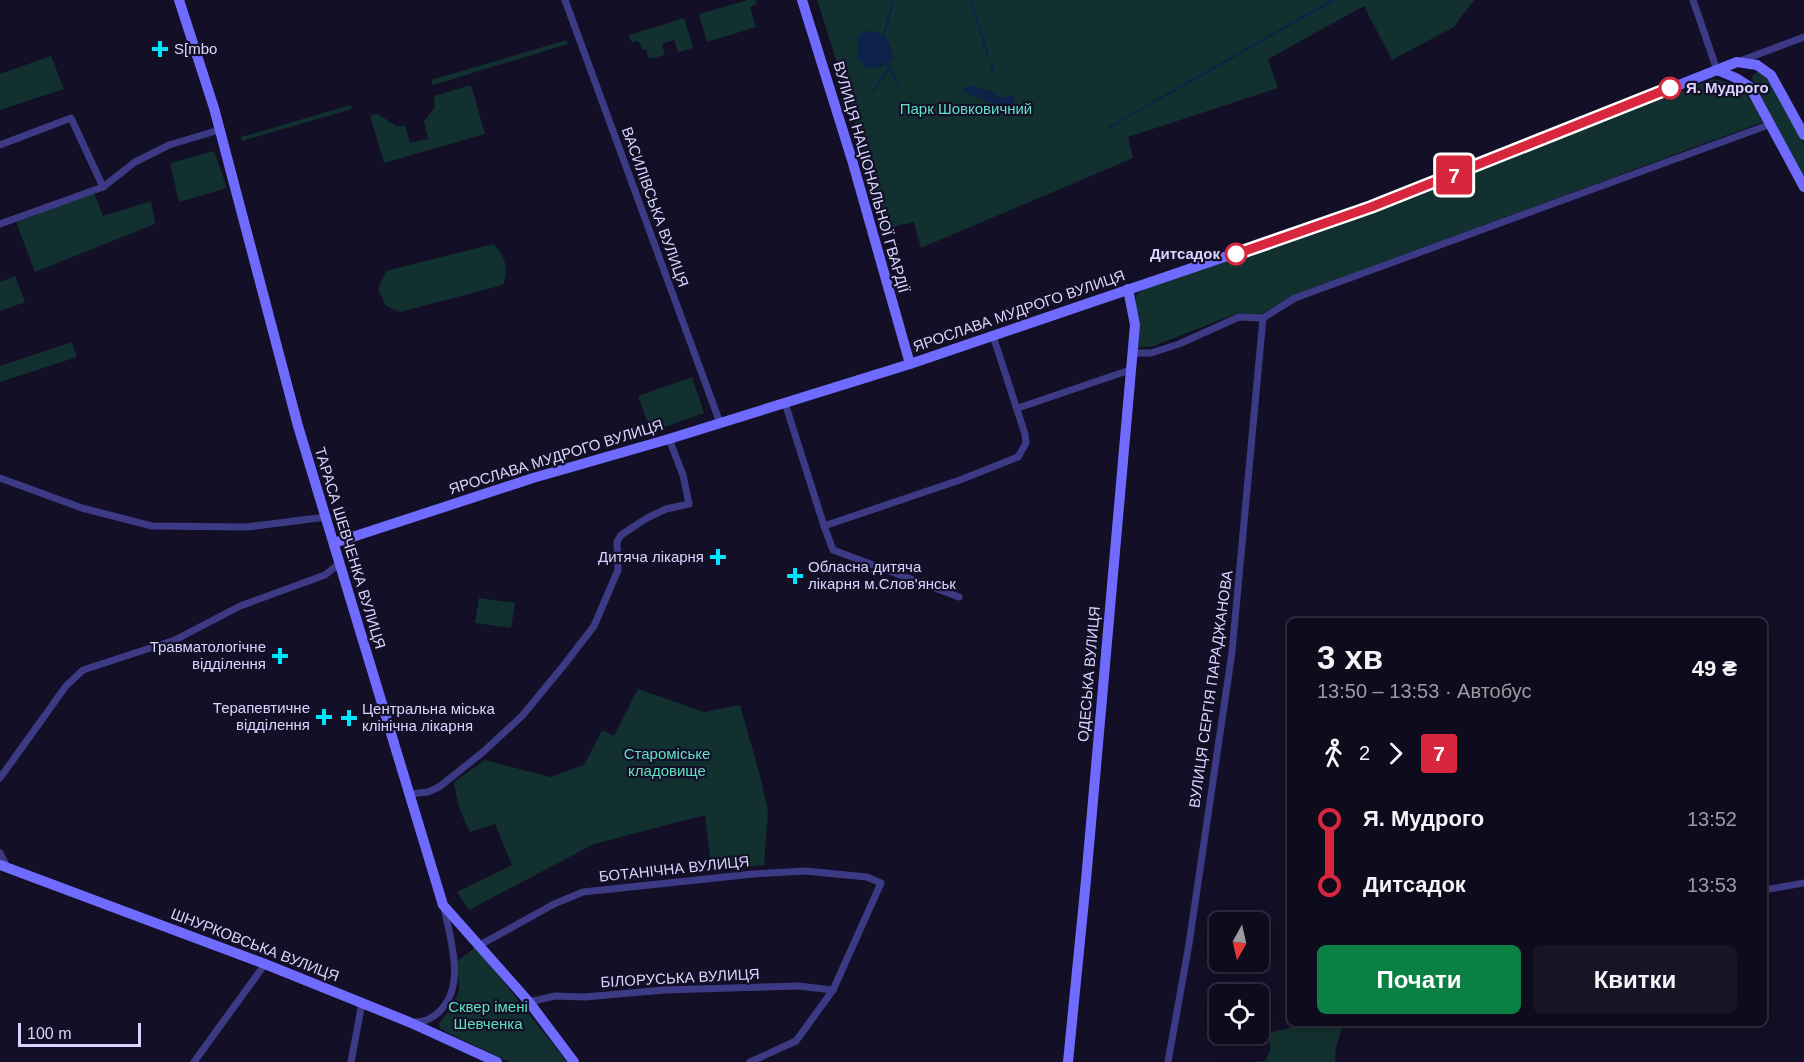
<!DOCTYPE html>
<html lang="uk">
<head>
<meta charset="utf-8">
<style>
  :root { --surface:#0e0b1c; --page:#171425; --text:#f1f3f6; --muted:#9b9ba3; --line:#2e2b3b; --accent:#0b8043 }
  body { margin:0; font-family:Helvetica,sans-serif; background:var(--page); color:var(--text); height:100vh; display:flex; flex-direction:column; font-size:22px; white-space:nowrap }
  * { box-sizing:border-box; margin:0 }
  p { font-size:20px; color:var(--muted) }
  .icon { flex:none; width:33px; height:33px; fill:none; stroke:currentColor; stroke-width:2; stroke-linecap:round; stroke-linejoin:round }
  .map { position:relative; flex:1; overflow:hidden }
  .drawer { position:absolute; left:1287px; top:618px; width:480px; height:408px; display:flex; flex-direction:column; background:var(--surface); border-radius:9px; box-shadow:0 3px 15px #0003,0 0 0 2px var(--line) }
  .drawer>* { flex:none }
  .badge { padding:0 12px; border-radius:4px; font-size:21px; line-height:39px }
  .needle { width:39px; rotate:188deg }
  .buttons { position:absolute; left:1209px; top:912px; display:grid; gap:12px }
  .buttons a { display:grid; place-items:center; width:60px; height:60px; border-radius:9px; background:var(--surface); box-shadow:0 3px 15px #0003,0 0 0 2px var(--line); font-size:30px }
  .scale { position:absolute; left:18px; bottom:15px; width:123px; box-sizing:border-box; padding-left:6px; border:3px solid #d9d4ff; border-top:0; font-size:16px; line-height:21px; white-space:nowrap; color:#d9d4ff; -webkit-text-stroke:4px #130f26; paint-order:stroke }
  .map>.badge { position:absolute; translate:-50% -50%; box-shadow:0 0 0 3px #fff }
  .legs { display:flex; align-items:center; gap:9px; height:66px; padding:0 30px; font-size:20px }
  .legs p { margin-inline-start:auto }
  .summary { display:flex; align-items:center; justify-content:space-between; height:102px; padding:0 30px }
  h1 { font-size:33px; font-weight:700; line-height:45px }
  .button { display:flex; gap:12px; margin-top:auto; padding:12px 30px }
  .button a { flex:1; height:69px; border-radius:9px; background:var(--accent); color:#fff; font-size:24px; font-weight:700; line-height:69px; text-align:center }
  .button a+a { background:var(--page); color:var(--text) }
  ul { padding:0 30px; list-style:none }
  li { display:flex; align-items:center; gap:21px; height:66px; font-size:22px }
  li i { display:grid; place-items:center; width:9px; height:100%; margin:0 8px; background:currentColor }
  li i::after { content:''; width:15px; height:15px; margin:-8px; border:4px solid; border-radius:50%; background:var(--surface) }
  li p { margin-inline-start:auto }
  li:first-child i { background:linear-gradient(#0000 50%,currentColor 0) }
  li:last-child i { background:linear-gradient(currentColor 50%,#0000 0) }
  .map>svg:first-child { display:block }
</style>
</head>
<body>
<div class="map">
<svg width="1804" height="1062" viewBox="0 0 1804 1062">
  <rect width="100%" height="100%" fill="#130f26"/>
  <g fill="#12302f">
    <path d="M748,0H755L757,4L750,7L756,27L707,42L699,14Z"/>
    <path d="M817,0H1474L1454,27L1392,60L1364,6L1268,59L1278,88L1128,137L1133,158L921,248L914,222L883,229L850,103Z"/>
    <path d="M684,18L693,48L678,52L674,40L662,44L665,55L649,59L646,50H643L638,41L632,43L629,35Z"/>
    <path d="M567,40L568,44L433,85L431,80Z"/>
    <path d="M51,56L64,89L0,110V74Z"/>
    <path d="M1759,71L1764,73L1804,144V177L1753,82L1752,76Z"/>
    <path d="M1713,79C1745,84 1749,96 1763,122L1294,295L1263,313L1256,315L1238,313L1154,346L1137,348L1134,311L1137,294L1146,288L1390,205Z"/>
    <path d="M471,85L485,134L384,163L370,115L378,114L396,126H405L410,143L428,139L424,121L435,107L434,96Z"/>
    <path d="M351,105L352,109L242,141L241,137Z"/>
    <path d="M214,151L227,188L179,202L170,163Z"/>
    <path d="M94,193L103,216L151,201L155,224L35,272L16,222Z"/>
    <path d="M494,244C505,257 509,268 503,285L400,312L386,306L378,289L386,271Z"/>
    <path d="M15,276L25,302L0,311V282Z"/>
    <path d="M72,342L77,357L0,382V366Z"/>
    <path d="M692,377L704,413L651,432L638,396Z"/>
    <path d="M479,598L515,603L511,628L475,623Z"/>
    <path d="M638,689L704,712L740,705L761,779L768,811L764,865L712,871L705,815L594,844L469,910L457,892L512,865L495,824L470,832L459,808L454,782L485,760L550,777L584,765L602,730L614,736Z"/>
    <path d="M476,947L567,1062H509L440,1029L439,1023L450,1010L459,991L458,960Z"/>
    <path d="M1291,1023H1341C1343,1036 1332,1047 1336,1062H1251L1265,1061L1270,1051L1269,1034C1275,1029 1284,1031 1291,1027Z"/>
  </g>
  <g fill="#0c2248">
    <path d="M869,31C885,33 890,41 893,56C889,67 877,68 866,68L857,57L858,36L862,32Z"/>
    <path d="M972,86L992,92L1001,98L1013,95L1015,101L1008,106L995,105L964,92V88Z"/>
  </g>
  <g fill="none" stroke-linecap="round" stroke-linejoin="round">
    <g stroke="#0c2248" stroke-width="2">
      <path d="M971,0L988,56"/>
      <path d="M883,37L894,0"/>
      <path d="M887,63L898,84"/>
      <path d="M991,64L993,71"/>
      <path d="M873,91L890,67"/>
      <path d="M1108,128L1333,0"/>
    </g>
    <g stroke="#3d3a85" stroke-width="7">
      <path d="M565,0L720,423"/>
      <path d="M1693,0L1717,70"/>
      <path d="M1740,61L1804,37"/>
      <path d="M0,145L71,118L103,187L135,162L169,145L219,130"/>
      <path d="M0,224L103,187"/>
      <path d="M1132,353H1151L1179,344L1239,317L1263,318L1295,298L1771,124"/>
      <path d="M785,403L824,526L960,480L1018,457L1026,443L1025,434L993,336"/>
      <path d="M1018,408L1130,370"/>
      <path d="M0,478L82,508L152,526L247,527L326,517"/>
      <path d="M824,526L833,550L959,597"/>
      <path d="M0,778L66,686L83,670L175,640L240,606L325,575L340,563"/>
      <path d="M409,794L428,792L439,787L483,752L522,716L564,665L594,626L618,570L617,542L621,535L647,518L666,509L689,504L683,475L669,439"/>
      <path d="M0,853L7,867"/>
      <path d="M1764,890L1804,883"/>
      <path d="M480,945L554,904L583,892L753,874L805,871L867,877L881,883L833,990L796,1041L750,1062"/>
      <path d="M529,1002L555,996L585,997L664,990L798,986L833,990"/>
      <path d="M414,1022C425,1022 431,1019 439,1012C467,984 450,941 444,907"/>
      <path d="M194,1062L265,964"/>
      <path d="M351,1062L362,1003"/>
      <path d="M1168,1062L1189,944L1232,652L1263,318"/>
    </g>
    <g stroke="#6f6bff" stroke-width="10">
      <path d="M179,0L214,108L298,426L443,905L529,1002L574,1062"/>
      <path d="M802,0L852,160L910,364"/>
      <path d="M1717,70L1736,78L1750,87L1804,187"/>
      <path d="M334,543L533,478L669,439L910,364L1371,207L1737,62L1757,65L1771,75L1804,135"/>
      <path d="M0,865L265,964L409,1022L497,1062"/>
      <path d="M1068,1062L1086,880L1135,325L1128,289"/>
    </g>
  </g>
  <g fill="none" stroke-linecap="round" stroke-linejoin="round">
    <defs>
      <path id="line-1" d="M1236,254L1371,207L1670,88"/>
    </defs>
    <use href="#line-1" stroke="#fff" stroke-width="14"/>
    <use href="#line-1" stroke="#d7263d" stroke-width="9"/>
  </g>
  <g fill="#00e5ff" stroke="#130f26" stroke-width="2">
    <path d="M157 40h6v6h6v6h-6v6h-6v-6h-6v-6h6z"/>
    <path d="M715 548h6v6h6v6h-6v6h-6v-6h-6v-6h6z"/>
    <path d="M792 567h6v6h6v6h-6v6h-6v-6h-6v-6h6z"/>
    <path d="M277 647h6v6h6v6h-6v6h-6v-6h-6v-6h6z"/>
    <path d="M321 708h6v6h6v6h-6v6h-6v-6h-6v-6h6z"/>
    <path d="M346 709h6v6h6v6h-6v6h-6v-6h-6v-6h6z"/>
  </g>
  <g fill="#fff" stroke="#d7263d" stroke-width="3">
    <circle cx="1670" cy="88" r="10"/>
    <circle cx="1236" cy="254" r="10"/>
  </g>
  <g text-anchor="middle" stroke-width="4.5" stroke-linejoin="round" paint-order="stroke">
    <g font-size="15" fill="#d9d4ff" stroke="#130f26" text-anchor="start">
      <text x="174" y="54">S[mbo</text>
      <text x="704" y="562" text-anchor="end">Дитяча лікарня</text>
      <text x="808" y="572">Обласна дитяча<tspan x="808" dy="17">лікарня м.Слов'янськ</tspan></text>
      <text x="266" y="652" text-anchor="end">Травматологічне<tspan x="266" dy="17">відділення</tspan></text>
      <text x="310" y="713" text-anchor="end">Терапевтичне<tspan x="310" dy="17">відділення</tspan></text>
      <text x="362" y="714">Центральна міська<tspan x="362" dy="17">клінічна лікарня</tspan></text>
    </g>
    <g font-size="15" font-weight="bold" fill="#d9d4ff" stroke="#130f26" text-anchor="start">
      <text x="1686" y="93">Я. Мудрого</text>
      <text x="1220" y="259" text-anchor="end">Дитсадок</text>
    </g>
    <g font-size="15" fill="#5fe0c0" stroke="#130f26">
      <text x="966" y="114">Парк Шовковичний</text>
      <text x="667" y="759">Староміське<tspan x="667" dy="17">кладовище</tspan></text>
      <text x="488" y="1012">Сквер імені<tspan x="488" dy="17">Шевченка</tspan></text>
    </g>
    <g font-size="15" fill="#d9d4ff" stroke="#130f26">
      <text transform="translate(871 177) rotate(74)" y="5">ВУЛИЦЯ НАЦІОНАЛЬНОЇ ГВАРДІЇ</text>
      <text transform="translate(655 207) rotate(70)" y="5">ВАСИЛІВСЬКА ВУЛИЦЯ</text>
      <text transform="translate(1019 311) rotate(-19)" y="5">ЯРОСЛАВА МУДРОГО ВУЛИЦЯ</text>
      <text transform="translate(556 457) rotate(-17)" y="5">ЯРОСЛАВА МУДРОГО ВУЛИЦЯ</text>
      <text transform="translate(350 548) rotate(73)" y="5">ТАРАСА ШЕВЧЕНКА ВУЛИЦЯ</text>
      <text transform="translate(1089 674) rotate(-85)" y="5">ОДЕСЬКА ВУЛИЦЯ</text>
      <text transform="translate(1211 689) rotate(-82)" y="5">ВУЛИЦЯ СЕРГІЯ ПАРАДЖАНОВА</text>
      <text transform="translate(674 869) rotate(-6)" y="5">БОТАНІЧНА ВУЛИЦЯ</text>
      <text transform="translate(255 945) rotate(21)" y="5">ШНУРКОВСЬКА ВУЛИЦЯ</text>
      <text transform="translate(680 978) rotate(-3)" y="5">БІЛОРУСЬКА ВУЛИЦЯ</text>
    </g>
  </g>
</svg>
<div class="buttons">
<a><svg class="needle" viewBox="-14 -14 28 28"><path d="M0-13l5 13h-10z" fill="#e53935"/><path d="M0 13l5-13h-10z" fill="#9b9ba3"/></svg></a>
<a><svg class="icon" aria-label="locate" viewBox="0 0 24 24"><circle cx="12" cy="12" r="6"/><path d="M12 2v4M12 18v4M2 12h4M18 12h4"/></svg></a>
</div>
<div class="scale">100 m</div>
<b class="badge" style="left:1454px;top:175px;background:#d7263d;color:#fff">7</b>
<section class="drawer">
<div class="summary"><div><h1>3 хв</h1><p>13:50 – 13:53 · Автобус</p></div><b>49 ₴</b></div>
<div class="legs"><svg class="icon" aria-label="walk" viewBox="0 0 24 24"><circle cx="13" cy="4" r="2"/><path d="M13 8l-2 6 4 7M11 14l-3 7M7 12l3-4h3l4 4"/></svg>2<svg class="icon" aria-label="forward" viewBox="0 0 24 24"><path d="M9 5l7 7-7 7"/></svg><b class="badge" style="background:#d7263d;color:#fff">7</b></div>
<ul>
<li><i style="color:#d7263d"></i><b>Я. Мудрого</b><p>13:52</p></li>
<li><i style="color:#d7263d"></i><b>Дитсадок</b><p>13:53</p></li>
</ul>
<div class="button"><a>Почати</a><a>Квитки</a></div>
</section>
</div>
</body>
</html>
